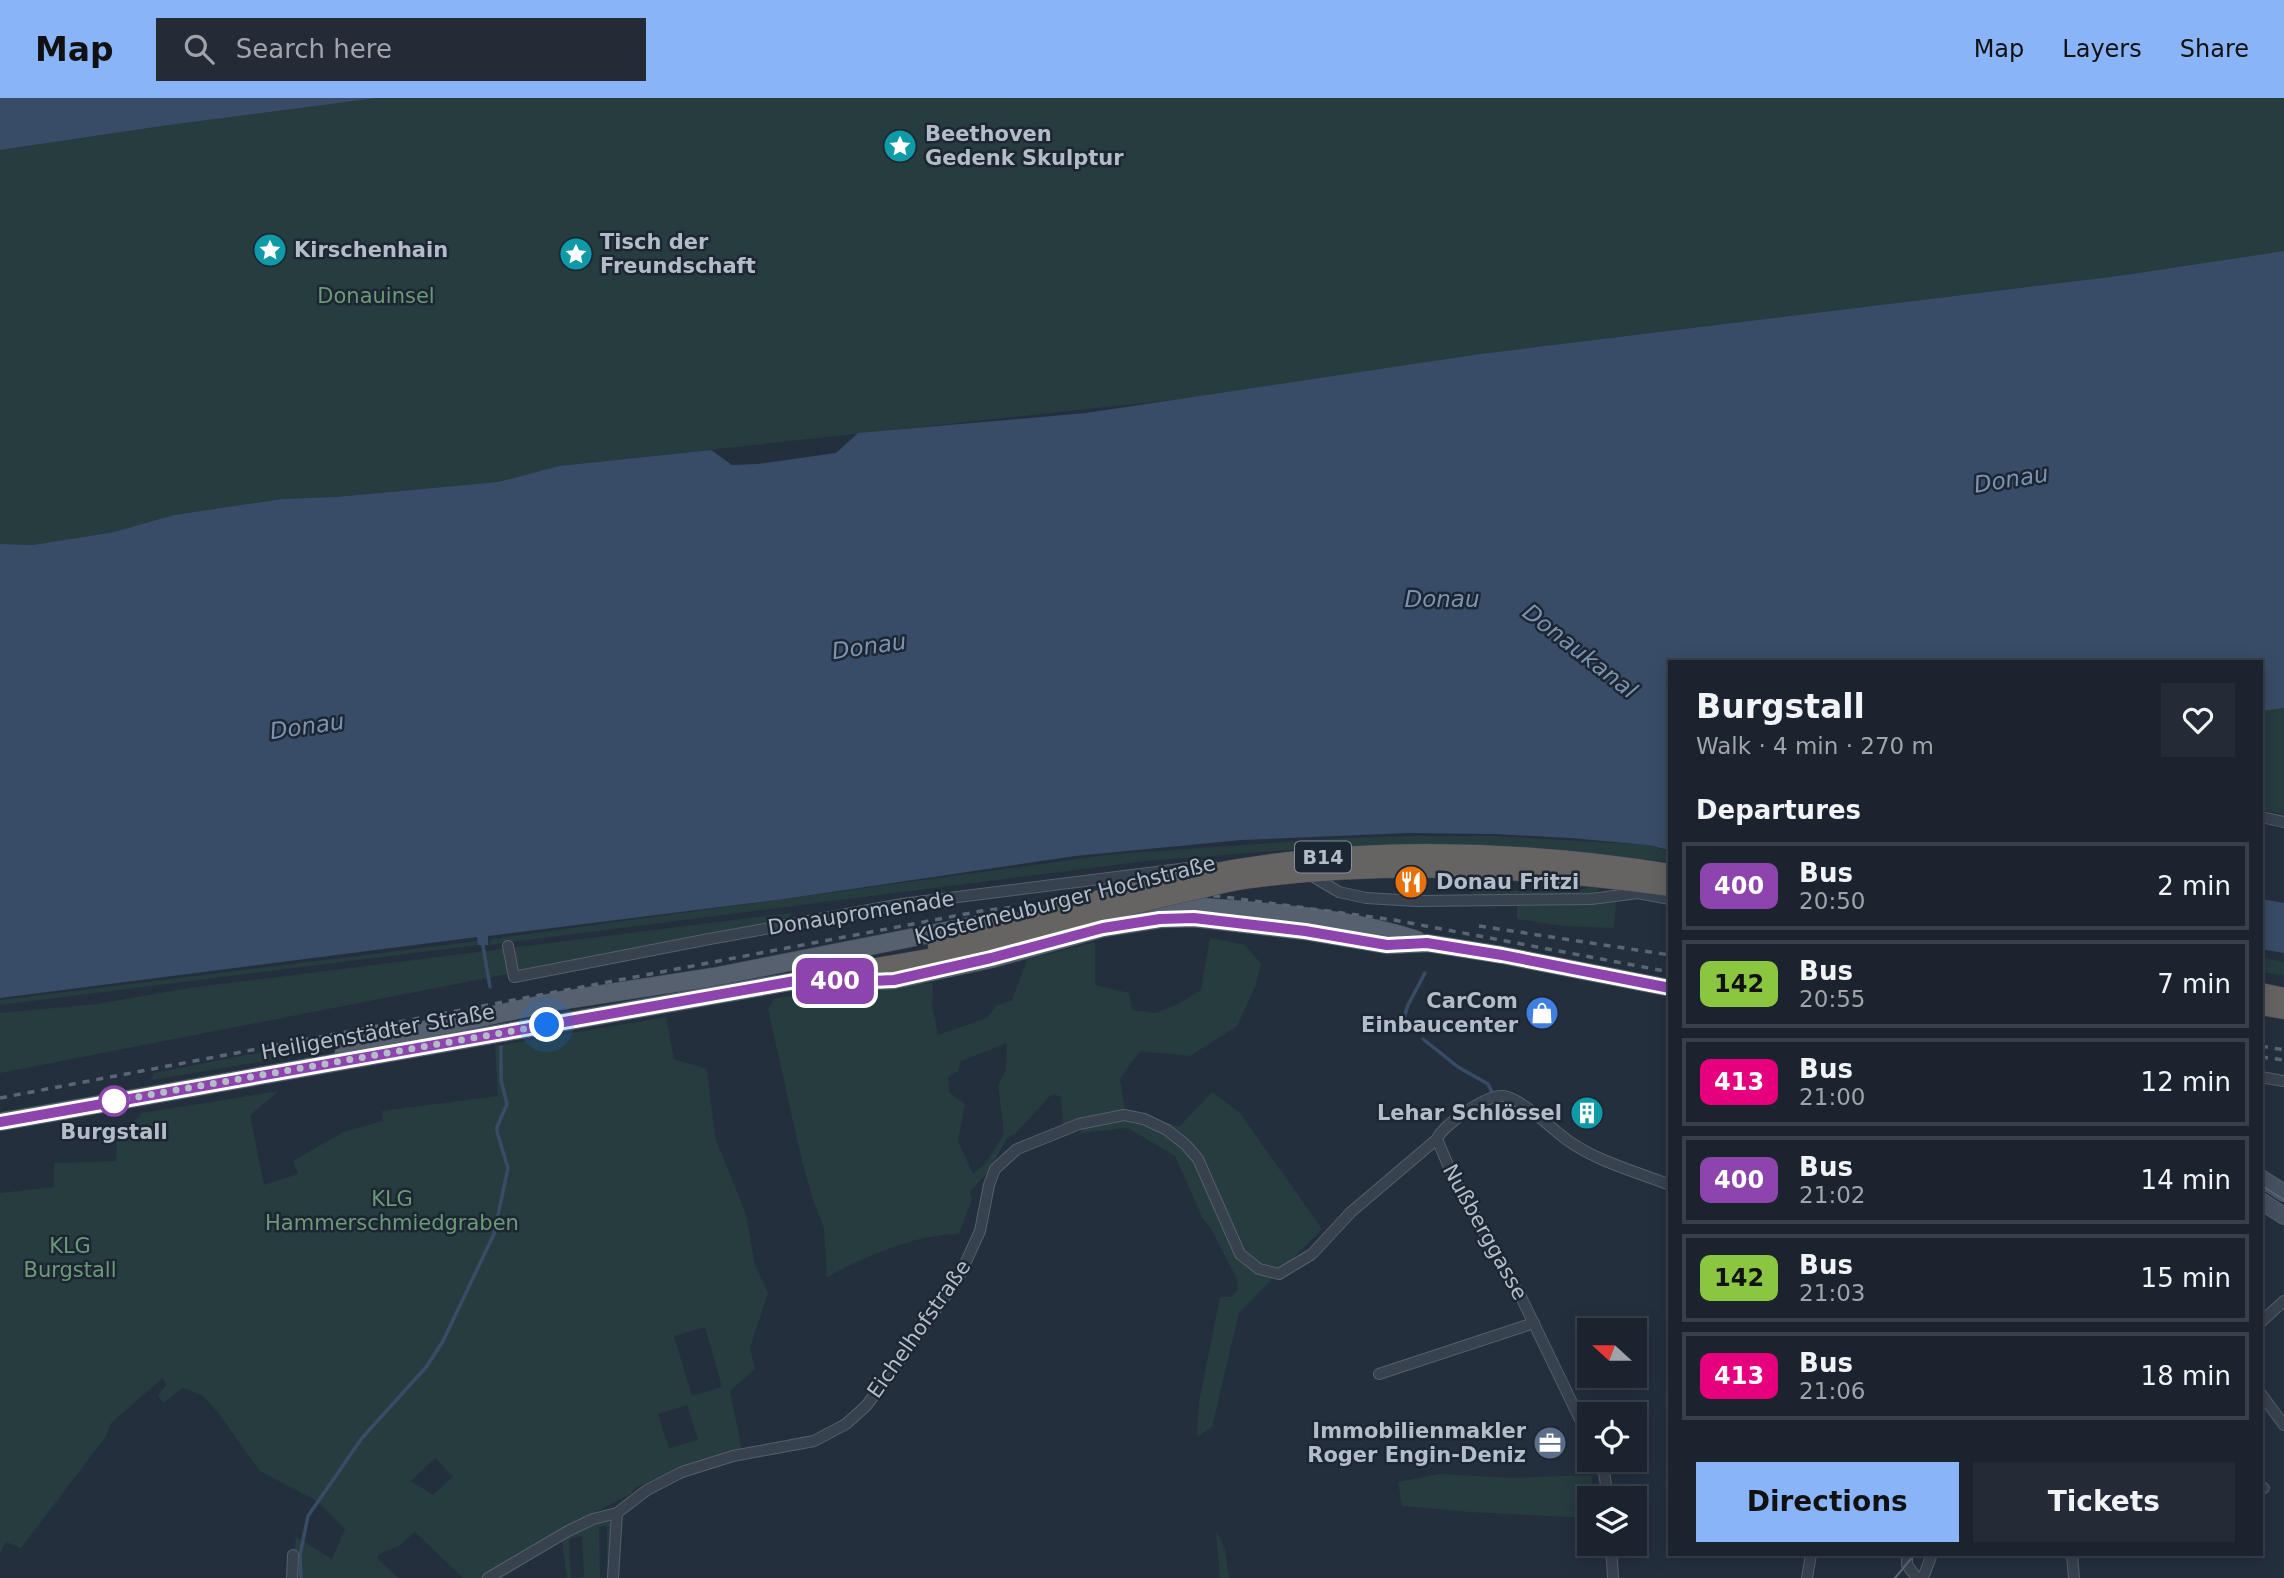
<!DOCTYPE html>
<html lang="en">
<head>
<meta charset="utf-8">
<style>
  :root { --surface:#1b232e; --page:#242b36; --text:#f1f3f6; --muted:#a0a4aa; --line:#39404a; --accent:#8ab4f8 }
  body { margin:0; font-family:"DejaVu Sans",sans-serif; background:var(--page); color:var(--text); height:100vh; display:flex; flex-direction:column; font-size:26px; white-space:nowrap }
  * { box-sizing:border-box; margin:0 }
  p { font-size:23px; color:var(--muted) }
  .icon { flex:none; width:38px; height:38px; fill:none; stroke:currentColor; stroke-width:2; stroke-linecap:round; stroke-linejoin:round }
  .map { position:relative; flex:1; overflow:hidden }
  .drawer { position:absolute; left:1668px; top:562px; width:595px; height:896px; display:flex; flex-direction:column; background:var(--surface); border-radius:0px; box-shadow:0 4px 18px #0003,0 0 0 2px var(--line) }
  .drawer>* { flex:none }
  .badge { padding:0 14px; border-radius:10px; font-size:24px; line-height:46px }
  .needle { width:46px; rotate:291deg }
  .controls { position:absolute; left:1577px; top:1220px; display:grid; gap:14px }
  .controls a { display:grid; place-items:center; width:70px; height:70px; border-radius:0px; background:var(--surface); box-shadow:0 4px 18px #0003,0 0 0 2px var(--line); font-size:35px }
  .you { position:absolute; width:35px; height:35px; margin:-18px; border:5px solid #fff; border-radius:50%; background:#1a73e8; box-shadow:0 0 0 10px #1a73e833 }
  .map>.badge { position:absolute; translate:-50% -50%; box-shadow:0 0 0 4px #fff }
  h2 { padding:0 28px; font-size:26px; line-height:63px }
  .round { display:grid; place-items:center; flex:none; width:74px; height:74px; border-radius:0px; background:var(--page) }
  .headline { display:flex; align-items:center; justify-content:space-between; height:119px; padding:0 28px }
  h1 { font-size:33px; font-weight:600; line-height:52px }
  .primary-button { display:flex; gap:14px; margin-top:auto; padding:14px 28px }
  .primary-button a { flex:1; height:80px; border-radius:0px; background:var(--accent); color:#111; font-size:28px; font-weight:600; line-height:80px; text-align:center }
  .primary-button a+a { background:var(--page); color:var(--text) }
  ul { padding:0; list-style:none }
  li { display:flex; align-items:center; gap:21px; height:88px; margin:0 14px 10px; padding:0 14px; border:4px solid var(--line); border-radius:0px }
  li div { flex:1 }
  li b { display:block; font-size:26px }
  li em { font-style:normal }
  li .badge { min-width:77px; font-weight:700; text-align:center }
  header { display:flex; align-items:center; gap:42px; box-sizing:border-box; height:98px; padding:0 35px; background:var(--accent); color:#111 }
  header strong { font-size:33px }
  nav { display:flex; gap:38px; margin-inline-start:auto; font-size:24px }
  .search { width:490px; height:63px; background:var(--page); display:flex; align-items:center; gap:18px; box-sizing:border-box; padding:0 24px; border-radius:0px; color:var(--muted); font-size:26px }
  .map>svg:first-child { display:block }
</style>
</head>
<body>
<header>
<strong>Map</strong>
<div class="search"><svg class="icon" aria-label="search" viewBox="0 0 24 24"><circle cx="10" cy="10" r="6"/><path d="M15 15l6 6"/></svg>Search here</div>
<nav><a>Map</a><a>Layers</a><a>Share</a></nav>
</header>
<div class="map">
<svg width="2284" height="1480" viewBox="0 0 2284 1480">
  <rect width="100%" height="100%" fill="#242f3e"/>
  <g fill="#263c3f" fill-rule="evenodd">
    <path d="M377,0H2284V153L2118,178L1480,256L1199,299L559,368L498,384L336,399L282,401L174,417L114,434L33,447L0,446V52L169,27Z"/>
    <path d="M2284,610V716L2261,712V613Z"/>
    <path d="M1408,738H1494L1648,747L1669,753V764L1547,750L1443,747L1340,748L1146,763L488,847L492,841L1114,756L1343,740Z"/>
    <path d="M1472,779L1483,781V792L1571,794L1600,787L1598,793L1591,797L1509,799L1472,796Z"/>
    <path d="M1616,803L1614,830L1563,828L1517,821V808Z"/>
    <path d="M791,815L789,821L0,975V915L97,906L189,890Z"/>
    <path d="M1210,840L1245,847L1261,866L1256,887L1237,928L1190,958L1140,953L1120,980L1125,1012L1179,1029L1212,994L1239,1014L1322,1131L1239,1215L1212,1329L1197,1339L1199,1304L1220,1199H1230L1238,1192L1237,1181L1211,1131L1202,1119L1175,1058L1128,1030L1080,1035L1086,1023L1063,1026L1061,999L1054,996L1050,998L1015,1036L1008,1039L988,1074L970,1094L972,1101L959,1136C916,1136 864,1159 827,1179L824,1130L813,1102L802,1064L768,911L775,900L933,885L932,908L938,937L987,920L996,908L1012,902L1027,862L1095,844V887L1129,895L1132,912L1156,915L1182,904L1201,892ZM1007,945L1006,972L998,987L1004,1036L985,1066L973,1076L958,1043L965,1006L949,994L948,979L958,973L961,963Z"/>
    <path d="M478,843V847L0,907V902Z"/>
    <path d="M2261,859L2284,864V878L2261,874Z"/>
    <path d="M666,919L674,961L707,971L715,1039L746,1116L755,1167L768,1195L750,1250L755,1271L730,1293L742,1352L703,1362L636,1389L632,1395L565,1430L535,1459L503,1480H463L415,1434L399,1448L379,1456L377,1460L398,1480H292L296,1439L332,1461L345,1431L317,1403L260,1373L219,1316L203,1298L183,1290L163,1305L158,1297L166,1287L163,1280L111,1325L106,1338L21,1450L6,1444L0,1455V1095L54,1089V1065L116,1063L117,1041L142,1015L279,993L250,1017L264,1087L298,1076L293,1063L343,1034L383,1023L382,1013L498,998L495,948ZM705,1229L722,1289L692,1298L674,1238ZM687,1307L698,1342L669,1350L658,1316ZM435,1360L453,1379L433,1397L411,1383Z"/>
    <path d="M392,929V934L320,954L151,982L154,975Z"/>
    <path d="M1439,1376L1513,1380L1591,1377L1595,1400H1589V1420L1470,1414L1402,1408L1398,1384Z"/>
    <path d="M602,1421L609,1422L613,1428L611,1480H607V1428L599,1429L600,1480H567L562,1443L577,1432ZM582,1438L584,1479L571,1480L569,1441Z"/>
    <path d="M1216,1433L1225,1451L1229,1480H1220Z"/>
  </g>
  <g fill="#394c67">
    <path d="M0,0H377L169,27L0,52Z"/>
    <path d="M2284,153V610L2261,613V564H1670L1669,752L1648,747L1571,740L1495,736L1408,735L1241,742L1075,758L777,802L488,838V847H478L477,839L0,900V446L33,447L114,434L174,417L282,401L336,399L498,384L559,368L711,352L732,367L758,366L836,355L858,335L1086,315L1480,256L2118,178Z"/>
    <path d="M2261,801L2284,805V855L2261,851Z"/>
  </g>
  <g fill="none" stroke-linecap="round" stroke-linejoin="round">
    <g stroke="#394c67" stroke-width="3.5">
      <path d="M482,842L490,889"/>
      <path d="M1404,920L1408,907L1425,875"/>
      <path d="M1423,941L1458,969L1488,986L1493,996"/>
      <path d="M301,1480L300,1457L308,1418L362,1340L427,1268L443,1243L494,1136L508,1070L497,1034V1029L507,1006L501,982V949"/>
    </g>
    <defs>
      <g id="minor">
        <path d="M2261,719L2284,724"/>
        <path d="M1307,775L1339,794L1366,800L1417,803L1591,801L1638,795L1670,801"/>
        <path d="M508,848L514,879L704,842L902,806L1212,767"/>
        <path d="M2261,979L2284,983"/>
        <path d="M1437,1041L1454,1081L1522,1201L1589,1340"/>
        <path d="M2261,1224L2284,1203"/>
        <path d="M1379,1276L1534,1225"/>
        <path d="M2261,1296L2284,1327"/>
        <path d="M1599,1362L1604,1374L1608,1400"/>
        <path d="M2261,1391L2264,1390"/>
        <path d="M1611,1446L1613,1480"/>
        <path d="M1907,1456V1467L1917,1480"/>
        <path d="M2072,1456L2074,1480"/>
        <path d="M292,1480L293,1457"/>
        <path d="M488,1480L568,1433L593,1421L617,1415L647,1392L682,1374L733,1358L814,1343L846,1326L866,1308L882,1287L959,1179L980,1133L989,1087L995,1071L1017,1051L1057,1035L1079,1026L1124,1017L1144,1021L1167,1032L1186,1047L1198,1061L1240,1156L1259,1171L1279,1176L1312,1156L1351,1114L1437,1041C1443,1027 1487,996 1503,998C1520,999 1555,1034 1570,1044C1599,1064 1637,1074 1670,1087"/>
        <path d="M613,1480L617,1415"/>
        <path d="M1807,1480L1811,1456"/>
        <path d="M1923,1480L1932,1456"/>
      </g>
      <g id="secondary">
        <path d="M1427,845L1502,857L1670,890"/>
        <path d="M2261,1080L2284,1095"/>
        <path d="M2261,1103L2284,1118"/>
      </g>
      <g id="primary">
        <path d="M1151,805C1237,812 1335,815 1417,842"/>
        <path d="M344,955L373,943L558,903L713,879L991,824"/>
        <path d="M0,1024L812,880L849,884L894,882L991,861L1103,830L1160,821L1194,820L1305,833L1387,847L1427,845"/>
      </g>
      <g id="trunk">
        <path d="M937,848L985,833"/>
        <path d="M812,880L946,857L987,847"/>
        <path d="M2261,894L2284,899"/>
        <path d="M2261,908L2284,912"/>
      </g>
    </defs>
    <use href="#minor" stroke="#565f6c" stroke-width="12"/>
    <use href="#secondary" stroke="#565f6c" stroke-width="18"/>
    <use href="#primary" stroke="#414a57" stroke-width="19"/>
    <use href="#trunk" stroke="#434c59" stroke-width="19"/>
    <use href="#minor" stroke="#38414e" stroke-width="10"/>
    <use href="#secondary" stroke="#465061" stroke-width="16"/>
    <use href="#primary" stroke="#56606e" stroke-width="18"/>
    <use href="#trunk" stroke="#656462" stroke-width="18"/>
    <g stroke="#5a6575" stroke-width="2">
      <path d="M2261,1087L2284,1102"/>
      <path d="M1895,1480L1915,1456"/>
    </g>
    <g stroke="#5a6575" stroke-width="3.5" stroke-dasharray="7 7" stroke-linecap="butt">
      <path d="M1479,828L1670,857"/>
      <path d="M2261,948L2284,952"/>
      <path d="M2261,959L2284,962"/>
      <path d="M0,1000L981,813L1122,796L1217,798L1394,822L1670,874"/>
    </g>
    <defs>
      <g id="trunk-bridge">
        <path d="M985,833C1054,814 1124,792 1195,778C1349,746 1515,750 1670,775"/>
        <path d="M987,847C1056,828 1124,808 1193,793C1212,789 1231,783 1250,781C1390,763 1530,770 1670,789"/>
      </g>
    </defs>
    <use href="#trunk-bridge" stroke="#434c59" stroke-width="19" stroke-linecap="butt"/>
    <use href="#trunk-bridge" stroke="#656462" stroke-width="18"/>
  </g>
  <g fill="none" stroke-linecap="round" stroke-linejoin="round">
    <defs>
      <path id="line" d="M0,1024L812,880L849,884L894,882L991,860L1103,830L1160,821L1194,820L1305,833L1387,847L1427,845L1502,857L1670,890"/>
    </defs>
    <use href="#line" stroke="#fff" stroke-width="16"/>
    <use href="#line" stroke="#8e44ad" stroke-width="10"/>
    <path stroke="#b4bcc9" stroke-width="7" stroke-dasharray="0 12.6" d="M114,1003L547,927"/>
  </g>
  <defs>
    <symbol id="sight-disc" viewBox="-11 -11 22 22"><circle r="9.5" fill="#0f9aa8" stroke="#1d2633"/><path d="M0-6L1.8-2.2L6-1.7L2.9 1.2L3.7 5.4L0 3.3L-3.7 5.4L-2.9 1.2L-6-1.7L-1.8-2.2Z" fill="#fff"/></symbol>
    <symbol id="restaurant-disc" viewBox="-11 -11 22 22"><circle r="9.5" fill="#e8710a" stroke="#1d2633"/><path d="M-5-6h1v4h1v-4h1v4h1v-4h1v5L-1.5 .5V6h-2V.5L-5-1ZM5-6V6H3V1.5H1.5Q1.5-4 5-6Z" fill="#fff"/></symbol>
    <symbol id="shop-disc" viewBox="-11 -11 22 22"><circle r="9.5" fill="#3f7fe0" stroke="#1d2633"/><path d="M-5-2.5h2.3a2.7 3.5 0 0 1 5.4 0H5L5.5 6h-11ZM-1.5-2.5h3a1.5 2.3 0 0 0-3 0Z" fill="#fff"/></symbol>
    <symbol id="building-disc" viewBox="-11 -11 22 22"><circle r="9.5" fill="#0f9aa8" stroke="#1d2633"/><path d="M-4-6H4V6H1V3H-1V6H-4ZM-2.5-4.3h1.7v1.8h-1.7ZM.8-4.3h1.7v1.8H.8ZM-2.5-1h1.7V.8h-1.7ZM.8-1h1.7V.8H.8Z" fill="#fff"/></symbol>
    <symbol id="office-disc" viewBox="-11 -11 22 22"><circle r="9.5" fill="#5c6f8a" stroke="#1d2633"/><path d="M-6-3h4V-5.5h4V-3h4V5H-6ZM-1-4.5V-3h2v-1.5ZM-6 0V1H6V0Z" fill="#fff"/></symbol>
  </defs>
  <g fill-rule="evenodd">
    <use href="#sight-disc" x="881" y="29" width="38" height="38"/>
    <use href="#sight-disc" x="251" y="133" width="38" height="38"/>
    <use href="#sight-disc" x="557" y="137" width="38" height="38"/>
    <use href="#restaurant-disc" x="1392" y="765" width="38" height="38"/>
    <use href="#shop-disc" x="1523" y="896" width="38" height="38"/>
    <use href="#building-disc" x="1568" y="996" width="38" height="38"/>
    <use href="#office-disc" x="1531" y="1326" width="38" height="38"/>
  </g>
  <circle fill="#fff" stroke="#8e44ad" stroke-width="3.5" cx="114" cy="1003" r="14"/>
  <g text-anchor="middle" stroke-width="5" stroke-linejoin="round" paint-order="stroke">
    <rect fill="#1d2633" stroke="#878f9c" stroke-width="2" x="1295" y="743.5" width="56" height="31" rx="5"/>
    <g font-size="19" font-weight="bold" fill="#b4bcc9">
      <text x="1323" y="766">B14</text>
    </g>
    <g font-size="21" font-weight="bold" fill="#b4bcc9" stroke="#1d2633" text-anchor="start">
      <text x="925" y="43">Beethoven<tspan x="925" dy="24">Gedenk Skulptur</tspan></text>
      <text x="600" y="151">Tisch der<tspan x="600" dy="24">Freundschaft</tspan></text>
      <text x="294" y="159">Kirschenhain</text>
      <text x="1436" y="791">Donau Fritzi</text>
      <text x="1518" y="910" text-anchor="end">CarCom<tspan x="1518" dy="24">Einbaucenter</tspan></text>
      <text x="1562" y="1022" text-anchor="end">Lehar Schlössel</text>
      <text x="1526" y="1340" text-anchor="end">Immobilienmakler<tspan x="1526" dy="24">Roger Engin-Deniz</tspan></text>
    </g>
    <g font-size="21" fill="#6b9a76" stroke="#1d2633">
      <text x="376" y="205">Donauinsel</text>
      <text x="392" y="1108">KLG<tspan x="392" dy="24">Hammerschmiedgraben</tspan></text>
      <text x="70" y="1155">KLG<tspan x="70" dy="24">Burgstall</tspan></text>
    </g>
    <g font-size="21" fill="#b4bcc9" stroke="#1d2633">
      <text transform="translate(1065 802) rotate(-14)" y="7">Klosterneuburger Hochstraße</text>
      <text transform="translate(861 815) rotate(-9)" y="7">Donaupromenade</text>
      <text transform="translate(378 934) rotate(-10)" y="7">Heiligenstädter Straße</text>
      <text transform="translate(1485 1134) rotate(61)" y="7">Nußberggasse</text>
      <text transform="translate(919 1231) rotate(-55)" y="7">Eichelhofstraße</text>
    </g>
    <g font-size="21" font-weight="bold" fill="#b4bcc9" stroke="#1d2633">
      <text x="114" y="1041">Burgstall</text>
    </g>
    <g font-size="23" font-style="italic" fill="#7c92b1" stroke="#1d2633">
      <text transform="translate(2011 381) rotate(-9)" y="8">Donau</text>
      <text x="1442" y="509">Donau</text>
      <text transform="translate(869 548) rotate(-8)" y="8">Donau</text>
      <text transform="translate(1580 553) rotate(38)" y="8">Donaukanal</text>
      <text transform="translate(307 628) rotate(-8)" y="8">Donau</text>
    </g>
  </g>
</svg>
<div class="controls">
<a><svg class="needle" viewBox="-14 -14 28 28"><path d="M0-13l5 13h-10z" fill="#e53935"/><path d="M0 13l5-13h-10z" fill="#a0a4aa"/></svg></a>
<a><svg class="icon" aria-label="locate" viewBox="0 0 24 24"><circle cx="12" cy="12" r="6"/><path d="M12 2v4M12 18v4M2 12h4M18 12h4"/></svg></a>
<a><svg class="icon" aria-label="layers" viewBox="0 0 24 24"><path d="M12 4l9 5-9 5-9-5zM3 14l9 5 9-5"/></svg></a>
</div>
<div class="you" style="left:547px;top:927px"></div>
<b class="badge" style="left:835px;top:883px;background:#8e44ad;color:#fff">400</b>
<section class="drawer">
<div class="headline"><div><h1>Burgstall</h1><p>Walk · 4 min · 270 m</p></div><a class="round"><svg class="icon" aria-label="heart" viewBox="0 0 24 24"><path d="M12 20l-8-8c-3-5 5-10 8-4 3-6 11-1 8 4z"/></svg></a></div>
<h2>Departures</h2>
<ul>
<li><span class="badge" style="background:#8e44ad;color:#fff">400</span><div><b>Bus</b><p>20:50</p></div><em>2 min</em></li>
<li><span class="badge" style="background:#8bc640;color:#111">142</span><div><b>Bus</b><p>20:55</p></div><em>7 min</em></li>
<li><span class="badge" style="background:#e6007e;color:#fff">413</span><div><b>Bus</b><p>21:00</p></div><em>12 min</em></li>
<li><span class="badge" style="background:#8e44ad;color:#fff">400</span><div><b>Bus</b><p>21:02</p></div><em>14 min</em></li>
<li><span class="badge" style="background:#8bc640;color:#111">142</span><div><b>Bus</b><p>21:03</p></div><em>15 min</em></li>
<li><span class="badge" style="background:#e6007e;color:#fff">413</span><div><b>Bus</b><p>21:06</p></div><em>18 min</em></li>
</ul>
<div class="primary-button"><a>Directions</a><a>Tickets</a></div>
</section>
</div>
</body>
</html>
